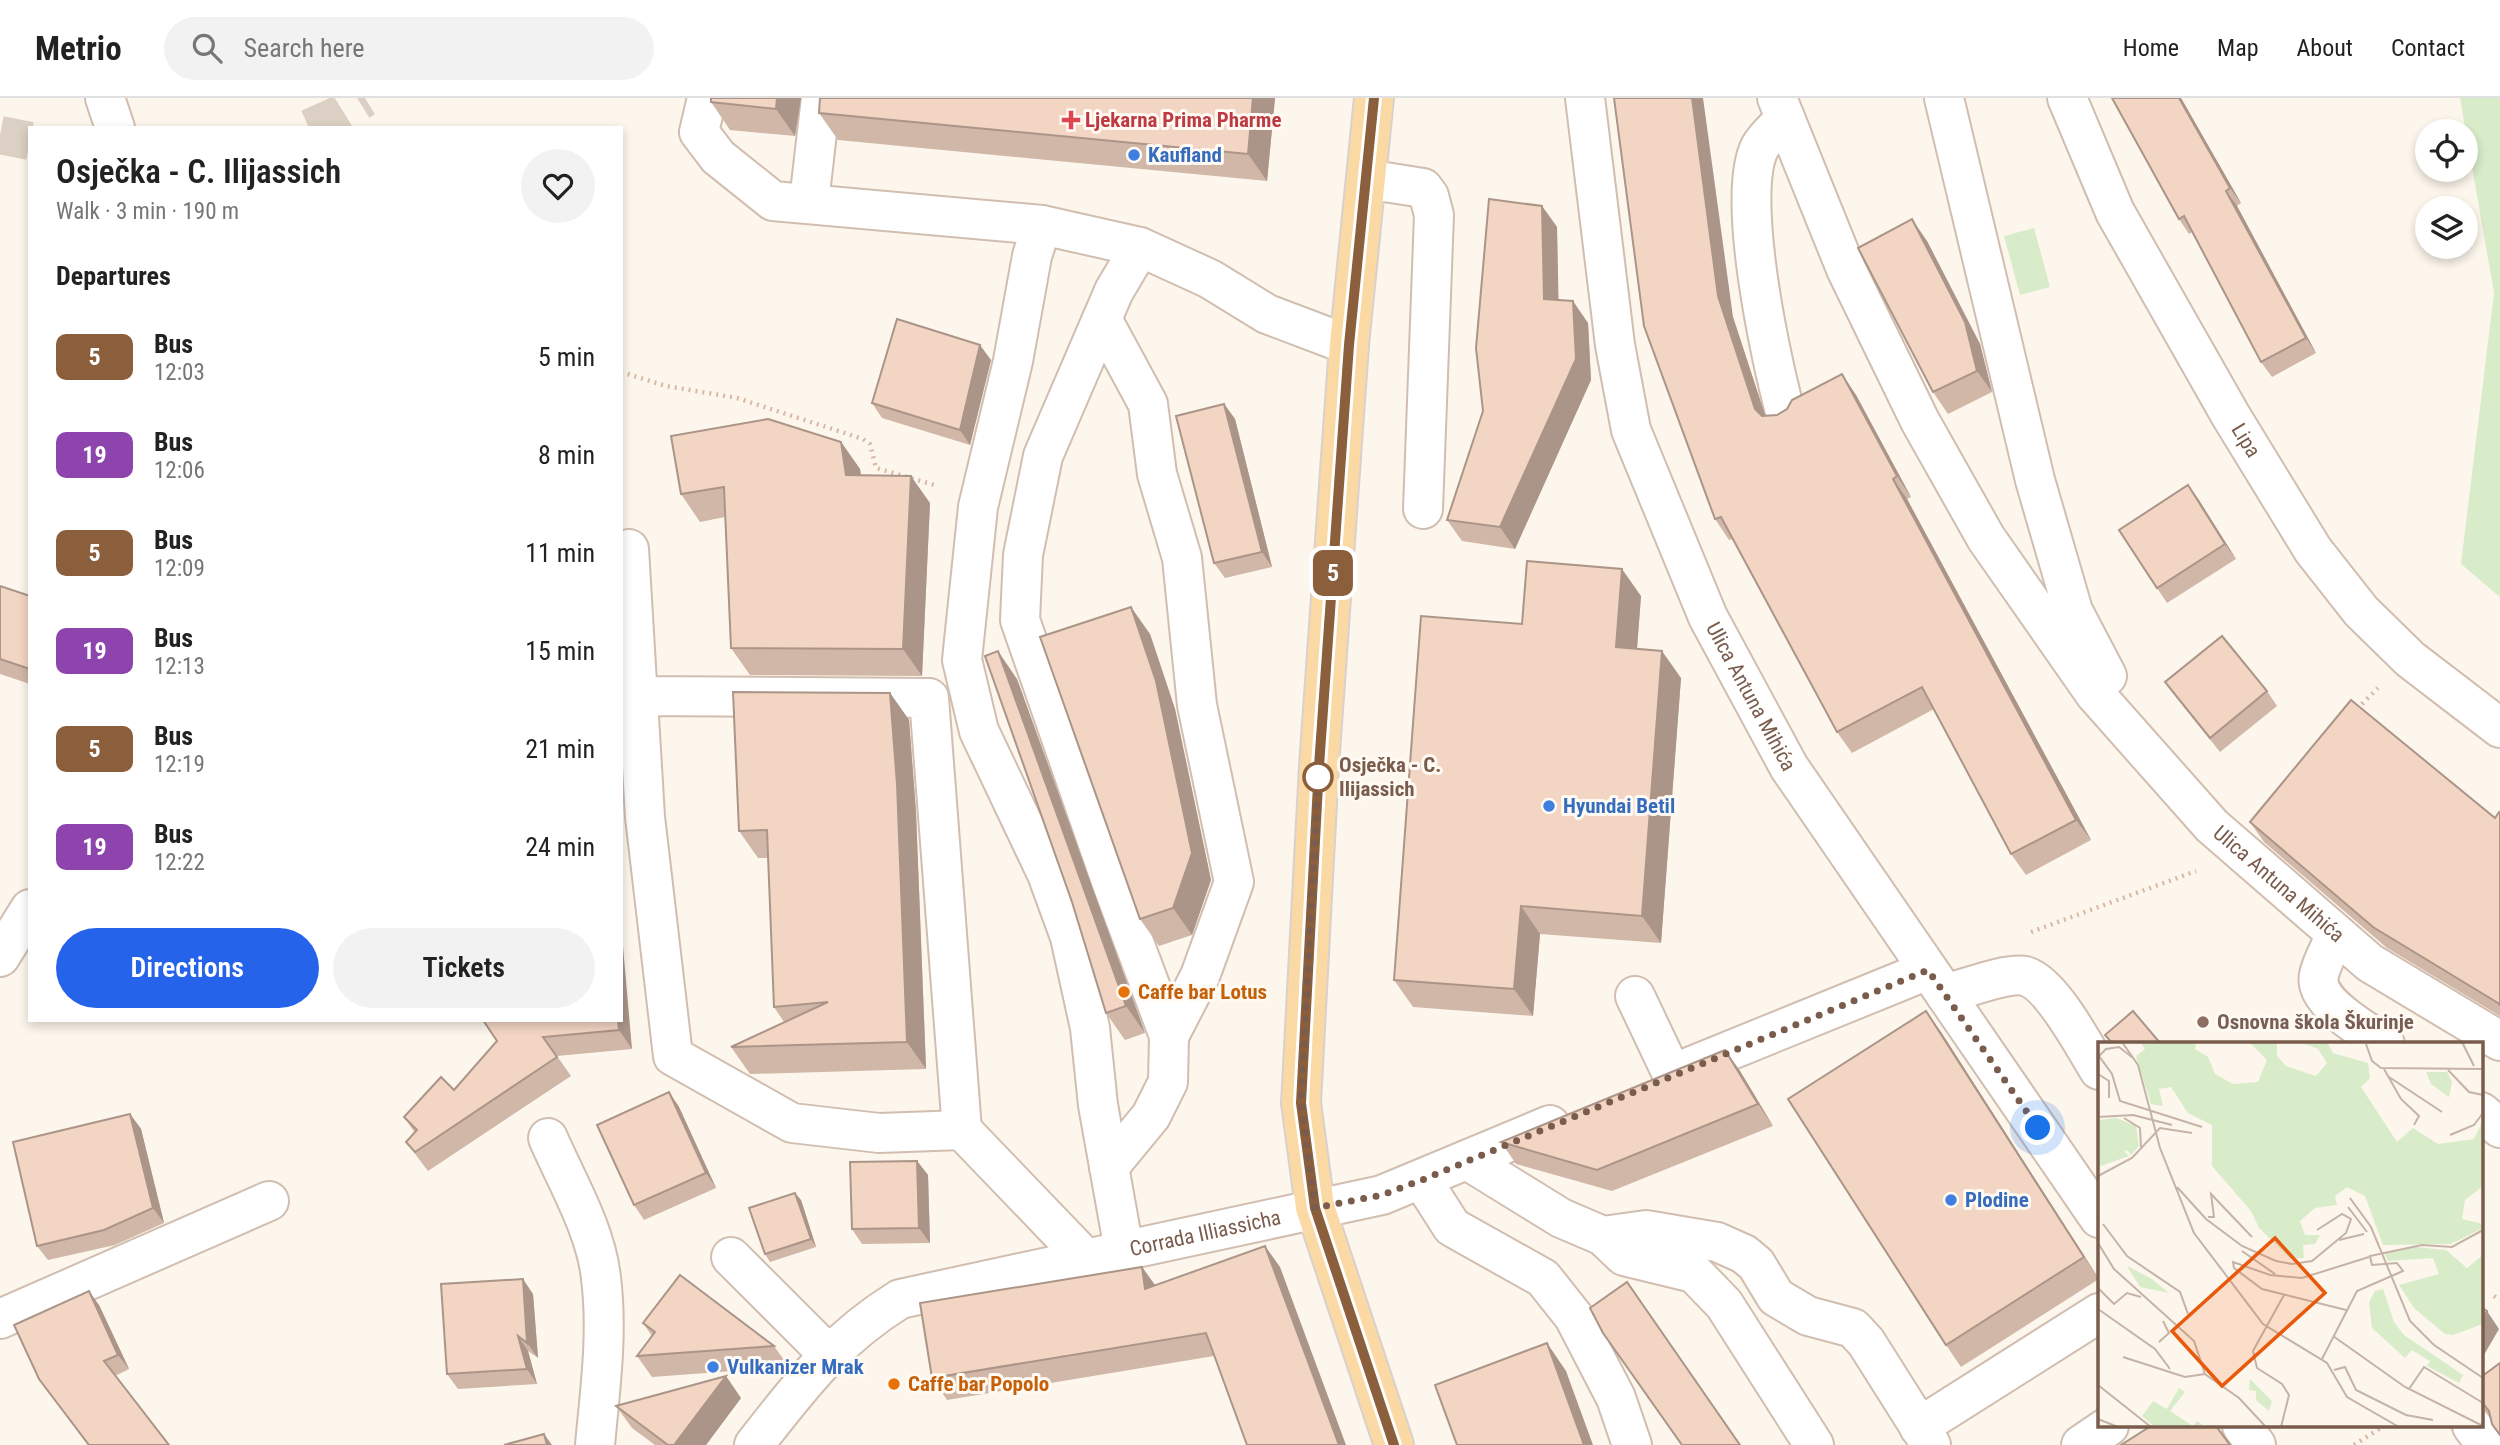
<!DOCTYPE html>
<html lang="en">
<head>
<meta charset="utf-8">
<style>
  :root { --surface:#fff; --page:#f2f2f2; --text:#222; --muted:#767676; --line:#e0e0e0; --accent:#2563eb }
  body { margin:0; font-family:"Roboto Condensed",sans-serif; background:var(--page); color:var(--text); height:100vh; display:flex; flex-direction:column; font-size:26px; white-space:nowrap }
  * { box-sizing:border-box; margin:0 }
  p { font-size:23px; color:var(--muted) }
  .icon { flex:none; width:38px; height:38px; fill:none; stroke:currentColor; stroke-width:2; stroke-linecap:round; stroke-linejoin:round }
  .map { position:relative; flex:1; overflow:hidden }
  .sheet { position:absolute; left:28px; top:28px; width:595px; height:896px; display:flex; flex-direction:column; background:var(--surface); border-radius:0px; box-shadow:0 4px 10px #0003 }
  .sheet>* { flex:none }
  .badge { padding:0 14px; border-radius:10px; font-size:24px; line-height:46px }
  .tools { position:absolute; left:2415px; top:21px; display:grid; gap:14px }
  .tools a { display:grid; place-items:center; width:63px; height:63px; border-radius:50%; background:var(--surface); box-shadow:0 4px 10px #0003; font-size:35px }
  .you { position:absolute; width:35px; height:35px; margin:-18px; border:5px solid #fff; border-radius:50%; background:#1a73e8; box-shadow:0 0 0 10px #1a73e833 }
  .map>.badge { position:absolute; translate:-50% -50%; box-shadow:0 0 0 4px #fff }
  h2 { padding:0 28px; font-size:26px; line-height:63px }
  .round { display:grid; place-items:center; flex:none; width:74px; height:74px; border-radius:37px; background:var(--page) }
  .headline { display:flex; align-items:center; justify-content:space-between; height:119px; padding:0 28px }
  h1 { font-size:33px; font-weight:600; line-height:52px }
  .action { display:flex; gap:14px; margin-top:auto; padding:14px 28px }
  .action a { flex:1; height:80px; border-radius:42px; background:var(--accent); color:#fff; font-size:28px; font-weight:600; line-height:80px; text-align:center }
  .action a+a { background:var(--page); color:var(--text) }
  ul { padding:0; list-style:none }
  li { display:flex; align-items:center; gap:21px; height:98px; padding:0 28px }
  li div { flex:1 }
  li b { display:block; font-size:26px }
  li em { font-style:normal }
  li .badge { min-width:77px; font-weight:700; text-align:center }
  header { display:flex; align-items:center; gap:42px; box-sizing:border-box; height:98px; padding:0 35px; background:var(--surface); border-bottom:2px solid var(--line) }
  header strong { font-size:33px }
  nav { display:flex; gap:38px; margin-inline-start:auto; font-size:24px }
  .search { width:490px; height:63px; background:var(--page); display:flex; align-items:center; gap:18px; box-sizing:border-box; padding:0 24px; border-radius:38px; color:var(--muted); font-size:26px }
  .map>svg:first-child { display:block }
</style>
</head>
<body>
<header>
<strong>Metrio</strong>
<div class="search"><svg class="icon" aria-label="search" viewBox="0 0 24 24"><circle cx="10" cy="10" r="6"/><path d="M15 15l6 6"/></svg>Search here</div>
<nav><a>Home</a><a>Map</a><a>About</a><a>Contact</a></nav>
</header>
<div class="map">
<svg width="2500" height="1347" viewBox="0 0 2500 1347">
  <rect width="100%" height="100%" fill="#fdf6ec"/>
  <g fill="#d8ecc9">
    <path d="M2460,0H2500V499L2461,466L2494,195Z"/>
    <path d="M2034,130L2050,189L2020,197L2004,138Z"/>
  </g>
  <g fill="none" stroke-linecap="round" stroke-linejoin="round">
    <g stroke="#dcd0c4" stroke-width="38" stroke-dasharray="38 19" stroke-linecap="butt">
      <path d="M309,30L336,18L365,0"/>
      <path d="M0,37L30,43"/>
    </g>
    <defs>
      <g id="minor">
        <path d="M105,0L115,30"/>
        <path d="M707,0L699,34L718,59L773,103L1042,127L1140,149L1210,181L1267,216L1349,247"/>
        <path id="s1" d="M1585,0L1615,247L1631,332L1708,519L1789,669L2099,1120"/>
        <path id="s2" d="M1777,0L1846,171L1920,323L1986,440L2095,596L2212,728L2370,865L2500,943"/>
        <path d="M1944,0L2035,382L2073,513L2107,578"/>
        <path id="s3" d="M2067,0L2115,114L2231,318L2313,452L2361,513L2410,561L2500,630"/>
        <path d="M1785,20C1778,29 1766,38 1760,49C1735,96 1771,263 1786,317"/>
        <path d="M1366,81L1423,90L1429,98L1434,117L1423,411"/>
        <path d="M809,104L821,0"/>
        <path d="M1042,127L1032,158L1013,263L978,409L962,562L979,633L1047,776L1070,839L1090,930L1098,1007L1124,1152"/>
        <path d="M1102,221L1148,306L1157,376L1182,460L1197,607L1234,784L1200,878L1169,938"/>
        <path d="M629,451L645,719L673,958L792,1025L879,1035L962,1032L929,600L638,598"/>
        <path d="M2336,836C2331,849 2322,863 2319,877C2313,904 2366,933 2385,946"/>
        <path d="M0,859L30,811"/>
        <path d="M1945,896C1964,891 2008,874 2025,878C2052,885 2085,950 2099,972"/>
        <path d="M1635,898L1672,976"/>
        <path d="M1677,974L1928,872"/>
        <path d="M2481,1014L2500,1030"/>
        <path d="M962,1032L1085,1160"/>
        <path d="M548,1040C567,1084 596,1132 601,1180C608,1236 600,1292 595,1347"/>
        <path d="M1467,1062L1561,1120L1603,1138L1624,1158L1694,1175L1724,1206L1814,1347"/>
        <path d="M1109,1069L1151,1018L1168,984L1169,938L1112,786L1020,522L1023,457L1043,358L1114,193L1140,149"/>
        <path d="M1422,1082L1452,1129L1543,1180L1574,1219L1616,1300L1632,1347"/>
        <path d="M1603,1138L1646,1132L1717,1144L1744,1156L1756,1166L1776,1199L1808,1218L1853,1230L1866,1244L1931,1347"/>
        <path d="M731,1159L828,1256"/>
        <path d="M0,1221L269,1103"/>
        <path d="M2242,1328L2256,1347"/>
        <path d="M2472,1328L2486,1347"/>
        <path d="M1919,1329L2099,1215"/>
        <path id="s4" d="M754,1347C801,1287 834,1242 900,1201L1382,1097L1550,1027"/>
        <path d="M2081,1347L2109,1328"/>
      </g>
      <path id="major" d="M1374,0L1349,247L1319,668L1301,1005L1315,1109L1394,1347"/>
    </defs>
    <use href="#minor" stroke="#d1beb0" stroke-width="42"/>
    <use href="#major" stroke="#dad1cd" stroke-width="42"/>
    <g stroke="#d9b8a5" stroke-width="4.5" stroke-dasharray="2 5" stroke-linecap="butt">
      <path d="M621,274L666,288L737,300L863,341L870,346L876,370L938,388"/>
      <path d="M2357,611L2378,590"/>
      <path d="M2031,834L2196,773"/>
      <path d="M2494,1198L2500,1202"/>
      <path d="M2354,1347L2384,1328"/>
    </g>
    <use href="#minor" stroke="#fff" stroke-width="38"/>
    <use href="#major" stroke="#fbd9a5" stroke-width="38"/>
  </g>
  <g fill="#d1b7a8">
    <path d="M711,0H801L795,38L730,32L711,4Z"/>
    <path d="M1275,0L1267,83L838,42L819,15Z"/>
    <path d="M2181,0L2241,105L2237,108L2316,255L2272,279L2261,264L2192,134L2189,136L2179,121Z"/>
    <path d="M1542,108L1557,129L1558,202L1588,225L1591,282L1515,451L1462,443L1447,422L1483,313Z"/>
    <path d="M1927,143L1980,246L1992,294L1948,316L1933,294Z"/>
    <path d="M1733,219L1765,318L1777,317L1842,276L1856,297L1911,399L1907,401L2091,742L2026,777L2011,756L1934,611L1852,655L1837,634L1733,441L1729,442L1715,421Z"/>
    <path d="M991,262L970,347L882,320L872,305Z"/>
    <path d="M1224,306L1235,321L1272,469L1225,480L1214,465Z"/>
    <path d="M841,344L860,371L861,377L930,405L922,578L750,577L731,550L725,419L700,424L681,396Z"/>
    <path d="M2188,387L2236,461L2167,505L2157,490Z"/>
    <path d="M0,488L30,498V586L0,576Z"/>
    <path d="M1641,498L1637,551L1681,580L1661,845L1540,836L1533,918L1413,909L1394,882L1522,526Z"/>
    <path d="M1150,536L1175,611L1211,782L1192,837L1159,848L1140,821Z"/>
    <path d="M1017,581L1145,935L1125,942L1106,915Z"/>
    <path d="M2165,584L2267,593L2277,608L2220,654L2176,599Z"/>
    <path d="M890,595L909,622L916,714L926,971L750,976L731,949L784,924L774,909L768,760H758L739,733Z"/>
    <path d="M2500,715V918L2387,850L2264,744L2250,724L2495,720Z"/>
    <path d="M621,922L632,951L557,958L571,978L428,1073L406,1044L415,1035L404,1019L454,992L497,943Z"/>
    <path d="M1941,934L2099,1181L1961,1269L1946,1247Z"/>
    <path d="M1725,952L1740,973L1773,1028L1612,1093L1516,1066L1501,1044Z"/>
    <path d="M669,994L679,1009L716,1090L644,1122L634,1107Z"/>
    <path d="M130,1016L141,1031L164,1125L115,1147L48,1162L37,1148Z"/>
    <path d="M917,1063L928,1077L930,1145L862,1146L852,1131Z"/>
    <path d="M801,1102L816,1149L770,1164L765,1156Z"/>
    <path d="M1142,1169L1155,1187L1280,1169L1214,1258L947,1302L932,1280Z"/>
    <path d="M533,1196L538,1260L528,1253L537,1286L458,1291L447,1276Z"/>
    <path d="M99,1207L129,1271L115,1278L169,1347H88L39,1281Z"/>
    <path d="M643,1225L774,1248L789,1269L652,1279L637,1258L652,1238Z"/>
    <path d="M2481,1279L2490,1318L2481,1307Z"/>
    <path d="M741,1300L706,1347H655L632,1330L616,1308Z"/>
  </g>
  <g fill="#aa9588">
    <path d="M777,0H801L795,38L776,11Z"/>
    <path d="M1253,0H1275L1267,83L1248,56Z"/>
    <path d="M1692,0H1703L1733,219L1770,332L1755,311L1718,198Z"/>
    <path d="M2179,0H2181L2241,105L2230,90Z"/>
    <path d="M2226,93L2237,108L2316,255L2306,240Z"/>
    <path d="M1542,108L1557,129L1559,223L1544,201Z"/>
    <path d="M1912,121L1927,143L1980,246L1992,294L1977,273Z"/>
    <path d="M1573,203L1588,225L1591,282L1515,451L1500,429Z"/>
    <path d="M980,247L991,262L970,347L960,332Z"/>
    <path d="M1842,276L1856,297L1911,399L1897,378Z"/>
    <path d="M1224,306L1235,321L1272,469L1262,454Z"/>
    <path d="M841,344L860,371L865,404L846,377Z"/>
    <path d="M911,378L930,405L922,578L903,551Z"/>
    <path d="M1893,381L1907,401L2091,742L2076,722Z"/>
    <path d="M2188,387L2199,402L2236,461L2225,446Z"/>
    <path d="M1622,471L1641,498L1635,576L1616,549Z"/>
    <path d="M1131,509L1150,536L1175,611L1211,782L1192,837L1173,810Z"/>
    <path d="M998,553L1017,581L1145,935L1126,908Z"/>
    <path d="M1662,553L1681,580L1661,845L1642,818Z"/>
    <path d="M890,595L909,622L916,714L926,971L907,944Z"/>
    <path d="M1521,808L1540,836L1533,918L1514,891Z"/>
    <path d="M621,826L632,951L619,932L618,922H621Z"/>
    <path d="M1926,913L1941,934L2099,1181L2084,1159Z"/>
    <path d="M1725,952L1740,973L1773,1028L1758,1006Z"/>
    <path d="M669,994L679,1009L716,1090L706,1075Z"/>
    <path d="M130,1016L141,1031L164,1125L153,1110Z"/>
    <path d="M917,1063L928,1077L930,1145L919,1130Z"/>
    <path d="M795,1095L801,1102L816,1149L811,1141Z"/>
    <path d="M1265,1148L1280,1169L1346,1347H1339Z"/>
    <path d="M1142,1169L1157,1190L1145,1191Z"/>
    <path d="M523,1181L533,1196L538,1260L527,1245Z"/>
    <path d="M89,1193L99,1207L129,1271L118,1257Z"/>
    <path d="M2487,1213L2499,1231L2481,1262V1223Z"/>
    <path d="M518,1238L528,1253L537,1286L527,1271Z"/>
    <path d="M1547,1245L1566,1273L1593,1347H1584Z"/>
    <path d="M726,1278L741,1300L706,1347H674Z"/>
    <path d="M544,1336L552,1347H547Z"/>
  </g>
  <g fill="#f3d5c3" stroke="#aa9588" stroke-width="2">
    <path d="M711,0H777L776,11L711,4Z"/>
    <path d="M820,0H1253L1248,56L819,15Z"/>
    <path d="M1614,0H1692L1718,198L1755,311L1762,318L1777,317L1787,311L1792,302L1842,276L1897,378L1893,381L2076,722L2011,756L1922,589L1837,634L1721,419L1715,421L1644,228Z"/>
    <path d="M2112,0H2179L2230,90L2226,93L2306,240L2261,264L2184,118L2179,121Z"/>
    <path d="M1489,101L1542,108L1544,201L1573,203L1576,261L1500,429L1447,422L1483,313L1476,250Z"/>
    <path d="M1912,121L1965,224L1977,273L1933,294L1858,150Z"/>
    <path d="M897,221L980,247L960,332L872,305Z"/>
    <path d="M1224,306L1262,454L1214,465L1176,318Z"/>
    <path d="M768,321L841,344L846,377L911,378L903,551L731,550L724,389L681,396L671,338Z"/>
    <path d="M2188,387L2225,446L2157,490L2119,432Z"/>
    <path d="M1527,463L1622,471L1616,549L1662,553L1642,818L1521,808L1514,891L1394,882L1421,518L1522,526Z"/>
    <path d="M0,488L30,498V571L0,561Z"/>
    <path d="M1131,509L1156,583L1192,755L1173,810L1140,821L1040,539Z"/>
    <path d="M2222,538L2267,593L2210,640L2165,584Z"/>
    <path d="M998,553L1126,908L1106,915L1072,804L985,558Z"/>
    <path d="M733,594L890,595L897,686L907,944L731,949L828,904L774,909L767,732L739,733Z"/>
    <path d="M2351,602L2495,720L2499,714L2500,715V907L2498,905L2373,829L2250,724Z"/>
    <path d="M1926,913L2084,1159L1946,1247L1788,1001Z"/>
    <path d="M2133,913L2161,946H2113L2105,937Z"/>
    <path d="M483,922H618L619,932L543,939L557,959L415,1054L406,1044L417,1032L404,1019L441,979L454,992L497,943Z"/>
    <path d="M1725,952L1758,1006L1597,1072L1501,1044Z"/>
    <path d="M669,994L706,1075L634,1107L597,1027Z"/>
    <path d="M130,1016L153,1110L104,1132L37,1148L13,1044Z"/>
    <path d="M917,1063L919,1130L852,1131L850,1064Z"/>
    <path d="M795,1095L811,1141L765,1156L749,1110Z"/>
    <path d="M1265,1148L1339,1347H1247L1206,1235L932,1280L920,1205L1142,1169L1145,1191Z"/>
    <path d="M680,1177L774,1248L637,1258L655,1234L643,1225Z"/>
    <path d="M523,1181L527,1245L518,1238L527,1271L447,1276L441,1186Z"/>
    <path d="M1627,1184L1740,1347H1682L1603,1235L1590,1210Z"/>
    <path d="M89,1193L118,1257L104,1263L169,1347H89L39,1281L14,1227Z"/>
    <path d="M2481,1209L2487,1213L2481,1223Z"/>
    <path d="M1547,1245L1584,1347H1457L1435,1287Z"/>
    <path d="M2500,1265V1337L2492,1326L2489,1313L2481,1303V1279Z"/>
    <path d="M726,1278L674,1347H668L616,1308Z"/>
    <path d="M2151,1328H2216L2230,1347H2121Z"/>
    <path d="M544,1336L547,1347H504Z"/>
  </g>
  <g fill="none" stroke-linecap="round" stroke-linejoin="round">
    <defs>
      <path id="line" d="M1374,0L1349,247L1319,668L1301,1005L1315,1110L1394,1347"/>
    </defs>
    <use href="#line" stroke="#fff" stroke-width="16"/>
    <use href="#line" stroke="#8b5e3c" stroke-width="10"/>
    <path stroke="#7a5c4d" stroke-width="7" stroke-dasharray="0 12.6" d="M1318,679L1319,668L1301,1005L1315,1110L1382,1097L1422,1082L1928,872L2038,1030"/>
  </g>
  <path fill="#e0444e" stroke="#fffaf3" stroke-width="2.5" d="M1067.5 11.5h7v7h7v7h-7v7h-7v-7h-7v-7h7z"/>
  <g fill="#3f7fe0" stroke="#fffaf3" stroke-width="2.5">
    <circle cx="1134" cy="57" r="7"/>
    <circle cx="1549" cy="708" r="7"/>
    <circle cx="1951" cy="1102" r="7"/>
    <circle cx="713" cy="1269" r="7"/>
  </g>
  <circle fill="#fff" stroke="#8b5e3c" stroke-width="3.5" cx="1318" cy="679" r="14"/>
  <g fill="#e8710a" stroke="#fffaf3" stroke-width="2.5">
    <circle cx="1124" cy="894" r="7"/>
    <circle cx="894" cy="1286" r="7"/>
  </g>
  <circle fill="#8d6e63" stroke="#fffaf3" stroke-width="2.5" cx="2203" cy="924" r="7"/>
  <g text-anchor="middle" stroke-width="6" stroke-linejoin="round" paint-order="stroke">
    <g font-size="21" font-weight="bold" fill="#be3a42" stroke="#fffaf3" text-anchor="start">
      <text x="1085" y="29">Ljekarna Prima Pharme</text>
    </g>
    <g font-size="21" font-weight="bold" fill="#366cbe" stroke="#fffaf3" text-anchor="start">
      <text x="1148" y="64">Kaufland</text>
      <text x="1563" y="715">Hyundai Betil</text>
      <text x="1965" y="1109">Plodine</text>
      <text x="727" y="1276">Vulkanizer Mrak</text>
    </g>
    <g font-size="21" fill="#7a5c4d" stroke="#fffaf3">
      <text dy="7" stroke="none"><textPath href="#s3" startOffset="387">Lipa</textPath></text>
      <text dy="7" stroke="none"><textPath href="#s1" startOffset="628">Ulica Antuna Mihića</textPath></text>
      <text dy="7" stroke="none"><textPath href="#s2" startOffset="943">Ulica Antuna Mihića</textPath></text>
      <text dy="7" stroke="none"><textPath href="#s4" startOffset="520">Corrada Illiassicha</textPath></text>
    </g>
    <g font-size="21" font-weight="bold" fill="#7a5c4d" stroke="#fffaf3" text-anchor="start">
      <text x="1339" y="674">Osječka - C.<tspan x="1339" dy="24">Ilijassich</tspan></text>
    </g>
    <g font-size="21" font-weight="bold" fill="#c56008" stroke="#fffaf3" text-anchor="start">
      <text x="1138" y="901">Caffe bar Lotus</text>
      <text x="908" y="1293">Caffe bar Popolo</text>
    </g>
    <g font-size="21" font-weight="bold" fill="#785e54" stroke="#fffaf3" text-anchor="start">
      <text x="2217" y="931">Osnovna škola Škurinje</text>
    </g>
  </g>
  <g transform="translate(2098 944)">
    <rect width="385" height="385" fill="#fdf6ec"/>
    <path d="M42,0H98L97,7L110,15L117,32L135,42L160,40L169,18L151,0H179V14L188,24L218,34L229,21L220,7L202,0H229L235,11L270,21L272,36L263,45L299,100L315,86L340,102L376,97L385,78V144L367,158L364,177L385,182V186L353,202L285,203L267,154L249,145L237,154L239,163L217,166L202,179L207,193H222L217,202L205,203L206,216L193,217L161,186L153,169L114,124V83L90,71L73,45L61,47L65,64L53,62L38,14L47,7ZM328,30H349L354,40L351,55L333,42ZM18,76L38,84L41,104L33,113L29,108L26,109L31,114L0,125V78ZM318,205L348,208L369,226L385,213V282L355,293L347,292L316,266L301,243L341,232L335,216L290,219L286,210ZM29,224L54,237L71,251L42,245ZM285,247L296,280L306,293L365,333L361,341L329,324L332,319L314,308L307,316L274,286L271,260L277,249ZM152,337L174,359L171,369L158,358V349L151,348ZM81,346L87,350L72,369L95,384L99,379L107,385H57L44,374L55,359L69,367Z" fill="#d8ecc9"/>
    <path fill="none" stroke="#c5b3a7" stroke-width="2" d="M24,0L40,23L62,106L96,191L165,282L229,321L249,355L301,385M330,0H363M364,0L376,24M268,2L274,19L283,26L385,27M35,16L21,5L8,7L1,14L14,32L22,59L104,85M286,27L303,57L321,74L316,83M350,28L371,50L385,53M0,32L11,39V56M291,35L344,70M0,75L35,73L74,83M26,76L42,86L43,105M352,93L376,83L385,71M0,134L34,116L62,86L94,91M79,145L108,177L144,204L178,219L194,222L214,219L248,191L253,177L244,172L219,188M252,156L273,185L312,279L336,303L385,336M250,165L269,190M110,175H116L113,152L154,195M5,182L29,214L82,250L90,272M241,198L266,192M0,201L16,227L96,299L107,332L141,356L168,385M144,209L177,232M0,246L16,262L29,251L43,255M0,267L57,307L72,327M248,268L164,247L136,226L135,220L172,233L204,236L271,215M235,294L307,345L385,384M61,300L71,291L65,279M25,315L87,335L107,332M224,317L259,249L305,229L299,221L274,223L272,214L324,203L354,205L385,188M236,328L247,325L258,348L308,373L335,378M0,343L53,385M311,347L326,325L385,361M0,377L20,385M183,385L191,353L184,342L159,326L155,309L186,253"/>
    <path fill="#e8590c" fill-opacity="0.15" stroke="#e8590c" stroke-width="3.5" d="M177,196L227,251L124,344L74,289Z"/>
    <rect width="385" height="385" fill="none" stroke="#7a5c4d" stroke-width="3.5"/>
  </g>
</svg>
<div class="tools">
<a><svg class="icon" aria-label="locate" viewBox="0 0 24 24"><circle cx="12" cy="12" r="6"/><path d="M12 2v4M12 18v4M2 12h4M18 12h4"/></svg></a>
<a><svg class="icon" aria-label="layers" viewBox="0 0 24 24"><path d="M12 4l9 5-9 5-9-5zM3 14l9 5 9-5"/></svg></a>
</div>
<div class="you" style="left:2038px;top:1030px"></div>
<b class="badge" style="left:1333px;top:475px;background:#8b5e3c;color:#fff">5</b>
<section class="sheet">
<div class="headline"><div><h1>Osječka - C. Ilijassich</h1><p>Walk · 3 min · 190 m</p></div><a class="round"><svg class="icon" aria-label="heart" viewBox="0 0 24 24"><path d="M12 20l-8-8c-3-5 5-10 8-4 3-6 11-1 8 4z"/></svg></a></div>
<h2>Departures</h2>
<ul>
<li><span class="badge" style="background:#8b5e3c;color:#fff">5</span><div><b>Bus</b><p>12:03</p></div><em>5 min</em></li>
<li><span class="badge" style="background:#8e44ad;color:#fff">19</span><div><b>Bus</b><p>12:06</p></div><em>8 min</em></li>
<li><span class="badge" style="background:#8b5e3c;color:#fff">5</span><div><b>Bus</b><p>12:09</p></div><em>11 min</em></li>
<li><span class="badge" style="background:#8e44ad;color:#fff">19</span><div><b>Bus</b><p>12:13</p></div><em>15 min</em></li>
<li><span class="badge" style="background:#8b5e3c;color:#fff">5</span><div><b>Bus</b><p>12:19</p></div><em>21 min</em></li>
<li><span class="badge" style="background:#8e44ad;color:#fff">19</span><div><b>Bus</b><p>12:22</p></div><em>24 min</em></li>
</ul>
<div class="action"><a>Directions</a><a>Tickets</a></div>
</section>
</div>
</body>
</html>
